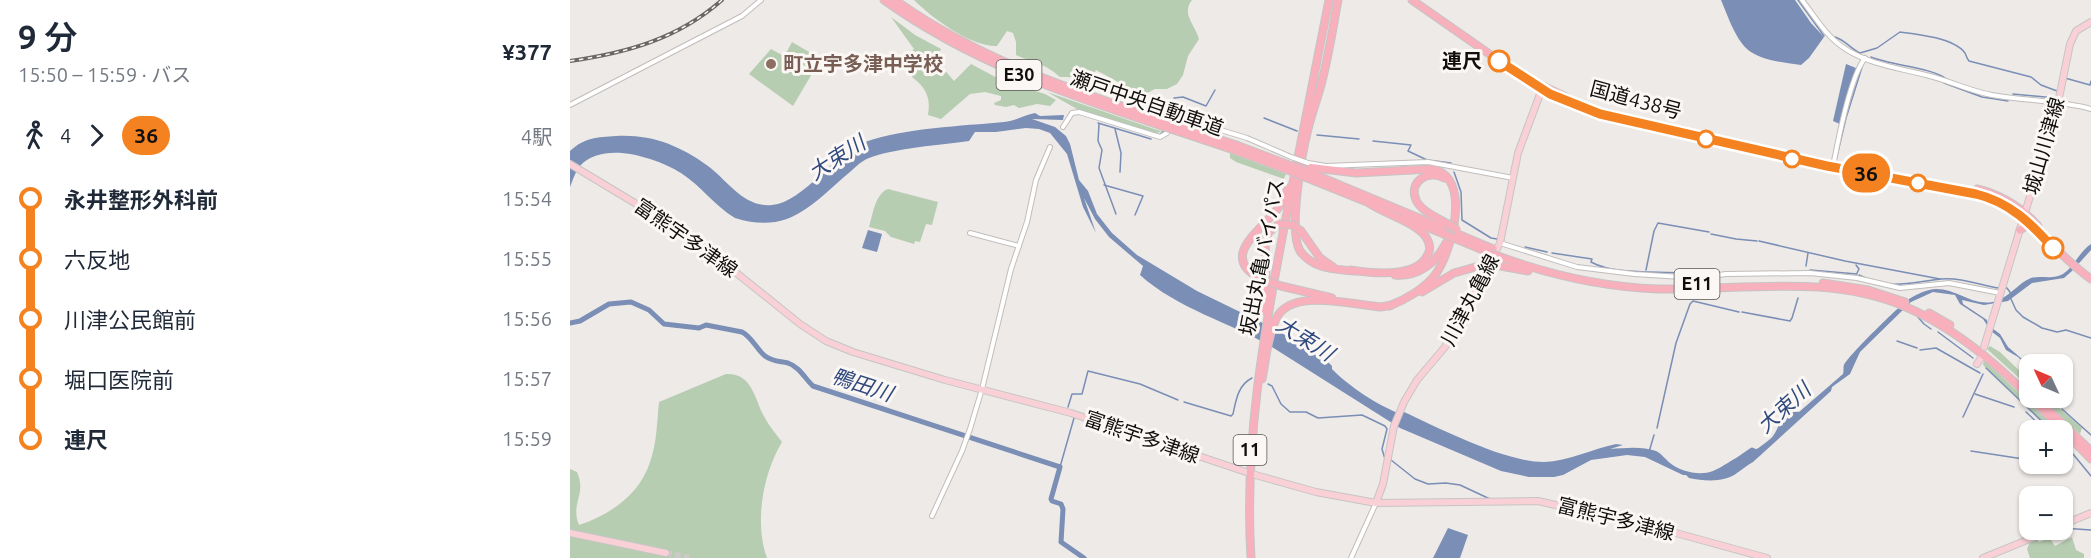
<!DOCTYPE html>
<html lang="ja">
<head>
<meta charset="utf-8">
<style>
  :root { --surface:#fff; --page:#f6f6f7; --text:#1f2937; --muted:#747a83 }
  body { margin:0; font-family:Ubuntu,"Noto Sans JP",sans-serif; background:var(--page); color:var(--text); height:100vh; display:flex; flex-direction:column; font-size:22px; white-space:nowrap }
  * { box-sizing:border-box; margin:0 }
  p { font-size:20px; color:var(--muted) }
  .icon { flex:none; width:33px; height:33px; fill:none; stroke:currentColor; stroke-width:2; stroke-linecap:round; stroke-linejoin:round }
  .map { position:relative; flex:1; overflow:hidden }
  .details { display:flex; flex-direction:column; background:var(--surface); width:570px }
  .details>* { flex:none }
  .badge { padding:0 12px; border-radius:20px; font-size:21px; line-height:39px }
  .needle { width:39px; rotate:314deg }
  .tools { position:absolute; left:1449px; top:354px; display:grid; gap:12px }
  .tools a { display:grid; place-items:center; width:54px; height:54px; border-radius:12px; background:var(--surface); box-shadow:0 2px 4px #0004; font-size:30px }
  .map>.badge { position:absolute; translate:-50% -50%; box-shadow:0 0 0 3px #fff }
  .legs { display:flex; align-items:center; gap:9px; height:66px; padding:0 18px; font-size:20px }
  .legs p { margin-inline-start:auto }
  .overview { display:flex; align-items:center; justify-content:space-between; height:102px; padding:0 18px }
  h1 { font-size:33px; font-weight:600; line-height:45px }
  ul { padding:0 18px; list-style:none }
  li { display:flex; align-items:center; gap:21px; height:60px; font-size:22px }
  li i { display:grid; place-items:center; width:9px; height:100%; margin:0 8px; background:currentColor }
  li i::after { content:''; width:15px; height:15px; margin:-8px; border:4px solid; border-radius:50%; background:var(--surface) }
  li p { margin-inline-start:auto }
  li:first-child i { background:linear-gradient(#0000 50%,currentColor 0) }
  li:last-child i { background:linear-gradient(currentColor 50%,#0000 0) }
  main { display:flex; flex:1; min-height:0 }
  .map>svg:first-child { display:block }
</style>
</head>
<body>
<main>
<section class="details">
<div class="overview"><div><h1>9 分</h1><p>15:50 – 15:59 · バス</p></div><b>¥377</b></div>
<div class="legs"><svg class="icon" aria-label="walk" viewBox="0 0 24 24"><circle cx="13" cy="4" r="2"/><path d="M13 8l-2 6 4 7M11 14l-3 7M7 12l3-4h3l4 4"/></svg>4<svg class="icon" aria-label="forward" viewBox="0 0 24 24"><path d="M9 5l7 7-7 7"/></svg><b class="badge" style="background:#f58220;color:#111">36</b><p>4駅</p></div>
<ul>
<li><i style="color:#f58220"></i><b>永井整形外科前</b><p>15:54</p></li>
<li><i style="color:#f58220"></i><span>六反地</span><p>15:55</p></li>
<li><i style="color:#f58220"></i><span>川津公民館前</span><p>15:56</p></li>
<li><i style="color:#f58220"></i><span>堀口医院前</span><p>15:57</p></li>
<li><i style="color:#f58220"></i><b>連尺</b><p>15:59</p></li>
</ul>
</section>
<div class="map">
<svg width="1521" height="558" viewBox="0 0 1521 558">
  <rect width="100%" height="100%" fill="#eeeae7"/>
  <g fill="#b7cdb2">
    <path d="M344,0H622C611,14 625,25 629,39L618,56L613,75L607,84L597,89H585L566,99L557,97L556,91L549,90L548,82L526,70L520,82L502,77H490C473,62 465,64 446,55V42L443,33L437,31L427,46C401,47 362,18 344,0Z"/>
    <path d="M321,17L345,35L371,49L366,60L384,81L401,64L433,81L475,94L486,100L480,106L467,104L449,108L444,105L436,107L425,105L424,103L431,100V96L415,92L400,94L371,119L358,115C361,97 356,88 342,77L345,70L333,59L344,49Z"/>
    <path d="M222,42L251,59L244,71L215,55Z"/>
    <path d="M201,49L243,72L223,106L179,74Z"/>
    <path d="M477,92L587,130L592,131L585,134L507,109Z"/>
    <path d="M535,98L593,110L598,114L597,119Z"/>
    <path d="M660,153L716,174L714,179L666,162L660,158Z"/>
    <path d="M318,189L368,202L362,225L356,224L350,242L345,241L344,244L321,237L315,231L299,227C303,214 305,194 318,189Z"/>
    <path d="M1420,346L1430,352L1459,380V387L1417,349Z"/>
    <path d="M1414,360L1488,430H1482L1413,365Z"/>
    <path d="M156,374C183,373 184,399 195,418C199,426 206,434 212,442C193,474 184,522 197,558H0V469L7,472C17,495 0,503 9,525C40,515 70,494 80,462C87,443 87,421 89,402Z"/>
    <path d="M1471,398H1478L1512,428L1510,434Z"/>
    <path d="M1502,537L1506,550L1514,554V558H1460L1457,549L1460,542L1467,538L1469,542L1477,539L1481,540L1485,546Z"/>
  </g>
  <g fill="#7a8eb6">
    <path d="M1151,0H1225L1241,23L1254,37L1239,58L1231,65C1215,63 1189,60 1177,49C1165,38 1157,14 1151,0Z"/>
    <path d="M1276,64L1286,68L1270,124L1263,121Z"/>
    <path d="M465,113L470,116L494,115L493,120L462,119L485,127L496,136L500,144L509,180L518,191L527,214L542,233L567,255L627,291L707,330L759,363L762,366V369C777,385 810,407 831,414L834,412C871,429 935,462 974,462C999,461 1022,449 1046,444L1053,445L1040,449C1055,448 1072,446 1086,451C1092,454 1095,459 1100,463C1111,472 1130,476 1143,471C1153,467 1162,459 1171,456C1184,451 1188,449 1199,440C1212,430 1207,409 1229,412L1273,374C1274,371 1273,367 1274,365C1278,356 1330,305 1339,299C1347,294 1356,290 1365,289C1387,288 1404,308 1426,301C1441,296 1448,283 1461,278C1471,275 1483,280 1493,274C1504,267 1509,252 1521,244V250L1502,271L1494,278L1462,283L1438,301L1414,305L1392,300L1393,304L1417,320L1418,325L1430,334L1438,347L1459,365V368L1448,357L1436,350L1430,338L1421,331L1413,319L1390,304L1385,295L1363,292L1341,302L1290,352L1280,374L1262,387L1261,391L1183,462C1177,465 1173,469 1167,473C1154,483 1134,481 1119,478L1116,475H1113L1075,457L1057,455L1021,460L993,475L984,477H959L931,471L830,428L702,347C659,322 608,309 570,275L573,266L539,237L525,219L514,198L526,233L513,207L497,154L480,133L469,129L456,128L426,132H405L399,141C371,145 325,148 299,158C290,161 282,171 274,177C239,208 216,234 165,218C145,206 131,186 111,173C86,158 34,140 10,166C5,172 3,180 0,187V151C14,138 27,137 46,136C81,134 109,145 138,166C157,180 174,208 202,205C234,202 264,153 295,142C335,128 392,126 434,122C445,121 454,115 465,113Z"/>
    <path d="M298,230L312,234L307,252L292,248Z"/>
    <path d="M878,528L898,535L890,558H863Z"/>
  </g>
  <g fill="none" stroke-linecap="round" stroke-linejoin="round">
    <g stroke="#7a8eb6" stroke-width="1.5">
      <path d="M1228,0L1254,36"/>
      <path d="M1265,37C1275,40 1281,49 1290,53L1307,48L1330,32C1347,34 1384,38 1395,53C1396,55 1397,59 1399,61L1461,77L1471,85L1487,91"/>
      <path d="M1301,57C1320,65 1362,68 1375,78"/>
      <path d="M1495,78L1520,85L1521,81"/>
      <path d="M1374,83L1412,97L1438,101"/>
      <path d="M1443,94L1486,98"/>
      <path d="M604,98L613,97L636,106L645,90"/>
      <path d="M694,118L727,131"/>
      <path d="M528,123L581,139"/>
      <path d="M529,124L528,141L532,150L529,168L546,214"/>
      <path d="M545,129L551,153L550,172"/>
      <path d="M589,135L595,130"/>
      <path d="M747,135L789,139"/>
      <path d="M803,141L841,145L838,151L857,160L881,163"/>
      <path d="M1266,160L1276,118L1293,64"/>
      <path d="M884,172L891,192L892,220L921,238L927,239"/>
      <path d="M534,185L573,196L565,215"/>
      <path d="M1141,234L1166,239L1187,241"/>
      <path d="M1189,241L1275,261L1370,279"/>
      <path d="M955,247L977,252"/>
      <path d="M982,253L1022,259L1021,262C1044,275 1085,271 1112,273"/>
      <path d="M1286,265L1289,269L1287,273"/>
      <path d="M1236,266L1238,253"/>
      <path d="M1076,270L1084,231L1088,223L1139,232"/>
      <path d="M1240,270L1287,274"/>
      <path d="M1289,275C1320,291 1341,282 1371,279C1389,277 1411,285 1428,288"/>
      <path d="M1435,288H1437L1442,295"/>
      <path d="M1441,299L1446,310L1453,317L1472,328L1487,332L1496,330L1521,338"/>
      <path d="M1172,312L1220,321L1222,318L1228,298"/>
      <path d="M1347,316L1354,324L1361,329"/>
      <path d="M1368,332L1403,358"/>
      <path d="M1327,341L1347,348"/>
      <path d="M1350,350L1366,348L1410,373"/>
      <path d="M1416,368L1481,430"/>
      <path d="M698,384L702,386L711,404L720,412H736L748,418L792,415L815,426L817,429L812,449L815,459"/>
      <path d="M1405,394L1444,407"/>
      <path d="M614,402L661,416L663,414C666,400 668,385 682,378"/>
      <path d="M498,407L502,394H512L518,371L570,384L608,400"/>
      <path d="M1492,409L1521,435"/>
      <path d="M1456,412L1475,430"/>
      <path d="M1393,417L1413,374"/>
      <path d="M1087,428L1106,343L1120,304L1123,301L1169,312"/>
      <path d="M1492,442L1497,446"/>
      <path d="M1492,448L1499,454L1493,467"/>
      <path d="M1401,451L1460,460"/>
      <path d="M1079,452L1084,435"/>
      <path d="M1503,454L1521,476"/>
      <path d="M821,460L845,479L858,484L876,483L890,485L920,499"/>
      <path d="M1478,464L1493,467"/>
      <path d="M490,467L504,418"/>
      <path d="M1492,528L1521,530"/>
    </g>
    <g stroke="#7a8eb6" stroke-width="5">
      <path d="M0,323L10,321L39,304L61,302L79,310L94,324L129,328L136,325L172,332C182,337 187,350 195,356C203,362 210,361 218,363C230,367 235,379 243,386L490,467L481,499L482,501L491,504L493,509L491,542L514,558"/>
      <path d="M1169,459L1182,450L1189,453"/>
    </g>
    <path stroke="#cdc9c6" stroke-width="6" stroke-dasharray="6 3" stroke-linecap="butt" d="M96,553L120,558"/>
    <defs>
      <g id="minor">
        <path d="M1232,0C1245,17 1256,36 1274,48C1298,64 1328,68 1356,75C1378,80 1399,91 1422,95C1454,101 1488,100 1521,109"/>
        <path d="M0,105L172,16L191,0"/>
        <path d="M493,127L502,113L509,112L590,137L597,133L602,118L608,117L677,138L721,157"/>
        <path d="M738,163L756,166L858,162L943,178"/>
        <path d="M1263,166C1268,141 1280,77 1295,58"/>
        <path d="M400,233L449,246"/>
        <path d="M930,243L1007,267L1064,274L1128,278L1156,274L1240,273L1287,278L1330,288L1379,283L1430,293"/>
        <path d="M362,516L392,451L400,429L412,389L441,269L457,222L466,180L480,147"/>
        <path d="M781,558L806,503"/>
      </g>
      <g id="major">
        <path d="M0,164L123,238L230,324L256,341L283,352L375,380L501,413L682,474L746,492L806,503L968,501L1106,533L1197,558"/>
        <path d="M1414,347L1487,108L1500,44L1506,31L1521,22"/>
        <path d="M1407,364L1411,358"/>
        <path d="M806,503L813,484L824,426L834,402L847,380L875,347L885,323L914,274L930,243L948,153L973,86"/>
        <path d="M1492,525L1521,513"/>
        <path d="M0,533L96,553"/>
        <path d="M1413,558L1482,530"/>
      </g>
      <g id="highway">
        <path d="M314,0C402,63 494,93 595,127"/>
        <path d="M325,0C407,59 502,90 597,122"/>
        <path d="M768,0C763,27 759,54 752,81C748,97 742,113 738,129C732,153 718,231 730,251C743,269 764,269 784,271"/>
        <path d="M842,0L971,90L1002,105L1044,118L1257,166L1406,194C1455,206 1481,251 1521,279"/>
        <path d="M971,85L996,97"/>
        <path d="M666,145L719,165"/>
        <path d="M664,150L718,170"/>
        <path d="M737,167L786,173L861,169C903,175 882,252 865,275C854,289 835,300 819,306"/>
        <path d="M736,171L875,229"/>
        <path d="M735,177L802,204"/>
        <path d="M874,178C859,169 838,181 846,200C851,211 866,217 876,223"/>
        <path d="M1407,189C1432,195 1451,207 1468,226"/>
        <path d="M834,218L874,234"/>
        <path d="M1450,230L1456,226L1463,227"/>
        <path d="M731,231L750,258L763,267"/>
        <path d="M885,233L923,249"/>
        <path d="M884,238L920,253"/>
        <path d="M928,256C980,275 1033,287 1088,289C1171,291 1257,273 1336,307C1410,339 1466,403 1521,459"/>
        <path d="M925,265L958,271"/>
        <path d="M780,270C800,273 848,279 858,254C861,249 859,242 856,237C845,222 815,214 799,203"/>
        <path d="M825,275C848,277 866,263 876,243"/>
        <path d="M691,279C650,258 687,233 704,213C711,206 715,197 718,188"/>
        <path d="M1253,283L1298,290L1335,302"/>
        <path d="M711,286L762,298"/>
        <path d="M852,292L884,273L909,266"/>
        <path d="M694,311L696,277L695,241L699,232L709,224"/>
        <path d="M1359,313L1380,325"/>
        <path d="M692,379C696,360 697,337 706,319C720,287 782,305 811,307L822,305"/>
        <path d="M1466,398L1521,451"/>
        <path d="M681,558C674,446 693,337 714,228C729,152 744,76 759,0"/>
      </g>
    </defs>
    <use href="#minor" stroke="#c1bdbb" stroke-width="6"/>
    <use href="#major" stroke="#c6c5c5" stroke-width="8"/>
    <use href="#highway" stroke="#c6c5c5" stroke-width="9"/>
    <use href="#minor" stroke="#fff" stroke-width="4"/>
    <use href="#major" stroke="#fad0d7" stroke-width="6"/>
    <use href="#highway" stroke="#f7b0bc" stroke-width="7"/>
    <defs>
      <path id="rail" d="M0,61C56,53 108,39 152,0"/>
    </defs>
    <use href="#rail" stroke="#6a6766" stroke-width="4"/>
    <use href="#rail" stroke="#fbf7f4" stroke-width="1.5" stroke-dasharray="4.5" stroke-linecap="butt"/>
    <defs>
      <path id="minor-bridge" d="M721,157L738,163"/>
      <g id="highway-bridge">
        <path d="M597,122L666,145"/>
        <path d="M595,127L664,150"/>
        <path d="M719,165L736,171"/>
        <path d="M718,170L735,177"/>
        <path d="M876,223L887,229"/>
        <path d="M709,224L723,225L731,231"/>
        <path d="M874,234L884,238"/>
        <path d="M920,253L928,256"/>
        <path d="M909,266L925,265"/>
        <path d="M691,279L711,286"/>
      </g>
    </defs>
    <use href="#minor-bridge" stroke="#c1bdbb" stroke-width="6" stroke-linecap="butt"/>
    <use href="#highway-bridge" stroke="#c6c5c5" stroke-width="9" stroke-linecap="butt"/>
    <use href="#minor-bridge" stroke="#fff" stroke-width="4"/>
    <use href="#highway-bridge" stroke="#f7b0bc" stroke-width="7"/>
  </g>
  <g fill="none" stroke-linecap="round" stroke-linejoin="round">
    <defs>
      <path id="line-1" d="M929,61L980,94L1030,114L1257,166L1406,194C1439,202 1461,223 1483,248"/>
    </defs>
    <use href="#line-1" stroke="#fff" stroke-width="14"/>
    <use href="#line-1" stroke="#f58220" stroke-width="9"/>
  </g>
  <g fill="#fff" stroke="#f58220" stroke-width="3">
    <circle cx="929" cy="61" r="10"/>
    <circle cx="1136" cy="139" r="8"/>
    <circle cx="1222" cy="159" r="8"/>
    <circle cx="1348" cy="183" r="8"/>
    <circle cx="1483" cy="248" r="10"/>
  </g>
  <circle fill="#8d6e63" stroke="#fbf7f4" stroke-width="2" cx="201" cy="64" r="6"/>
  <g text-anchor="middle" stroke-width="6" stroke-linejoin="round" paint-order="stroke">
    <g fill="#fbf7f4" stroke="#565553" stroke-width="1.5">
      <rect x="426.5" y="60" width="45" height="30" rx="4.5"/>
      <rect x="1104.5" y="269" width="45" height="30" rx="4.5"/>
      <rect x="663.5" y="435" width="33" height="30" rx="4.5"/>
    </g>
    <g font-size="18" font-weight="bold" fill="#100f0e">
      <text x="449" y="81">E30</text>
      <text x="1127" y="290">E11</text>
      <text x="680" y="456">11</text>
    </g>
    <g font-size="20" font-weight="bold" fill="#100f0e" stroke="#fbf7f4" text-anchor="end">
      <text x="912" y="68">連尺</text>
    </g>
    <g font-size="20" font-weight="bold" fill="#785e54" stroke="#fbf7f4" text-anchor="start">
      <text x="213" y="71">町立宇多津中学校</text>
    </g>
    <g font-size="20" fill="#100f0e" stroke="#fbf7f4">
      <text transform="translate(1066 100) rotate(15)" y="7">国道438号</text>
      <text transform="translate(577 103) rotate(19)" y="7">瀬戸中央自動車道</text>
      <text transform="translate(1474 146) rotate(-74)" y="7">城山川津線</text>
      <text transform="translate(116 238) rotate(35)" y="7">富熊宇多津線</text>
      <text transform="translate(692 257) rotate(-79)" y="7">坂出丸亀バイパス</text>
      <text transform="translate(900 300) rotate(-62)" y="7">川津丸亀線</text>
      <text transform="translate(572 437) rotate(19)" y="7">富熊宇多津線</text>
      <text transform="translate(1046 519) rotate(14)" y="7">富熊宇多津線</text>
    </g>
    <g font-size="21" font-style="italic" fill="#304a7f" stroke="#fbf7f4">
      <text transform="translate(267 158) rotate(-33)" y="7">大束川</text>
      <text transform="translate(735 339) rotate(32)" y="7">大束川</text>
      <text transform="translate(292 385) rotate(18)" y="7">鴨田川</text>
      <text transform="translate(1214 408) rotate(-42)" y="7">大束川</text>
    </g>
  </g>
</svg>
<div class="tools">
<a><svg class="needle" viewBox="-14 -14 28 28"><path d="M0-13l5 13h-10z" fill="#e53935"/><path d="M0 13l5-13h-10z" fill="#747a83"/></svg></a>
<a>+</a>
<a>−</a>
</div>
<b class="badge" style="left:1296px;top:173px;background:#f58220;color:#111">36</b>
</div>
</main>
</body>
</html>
